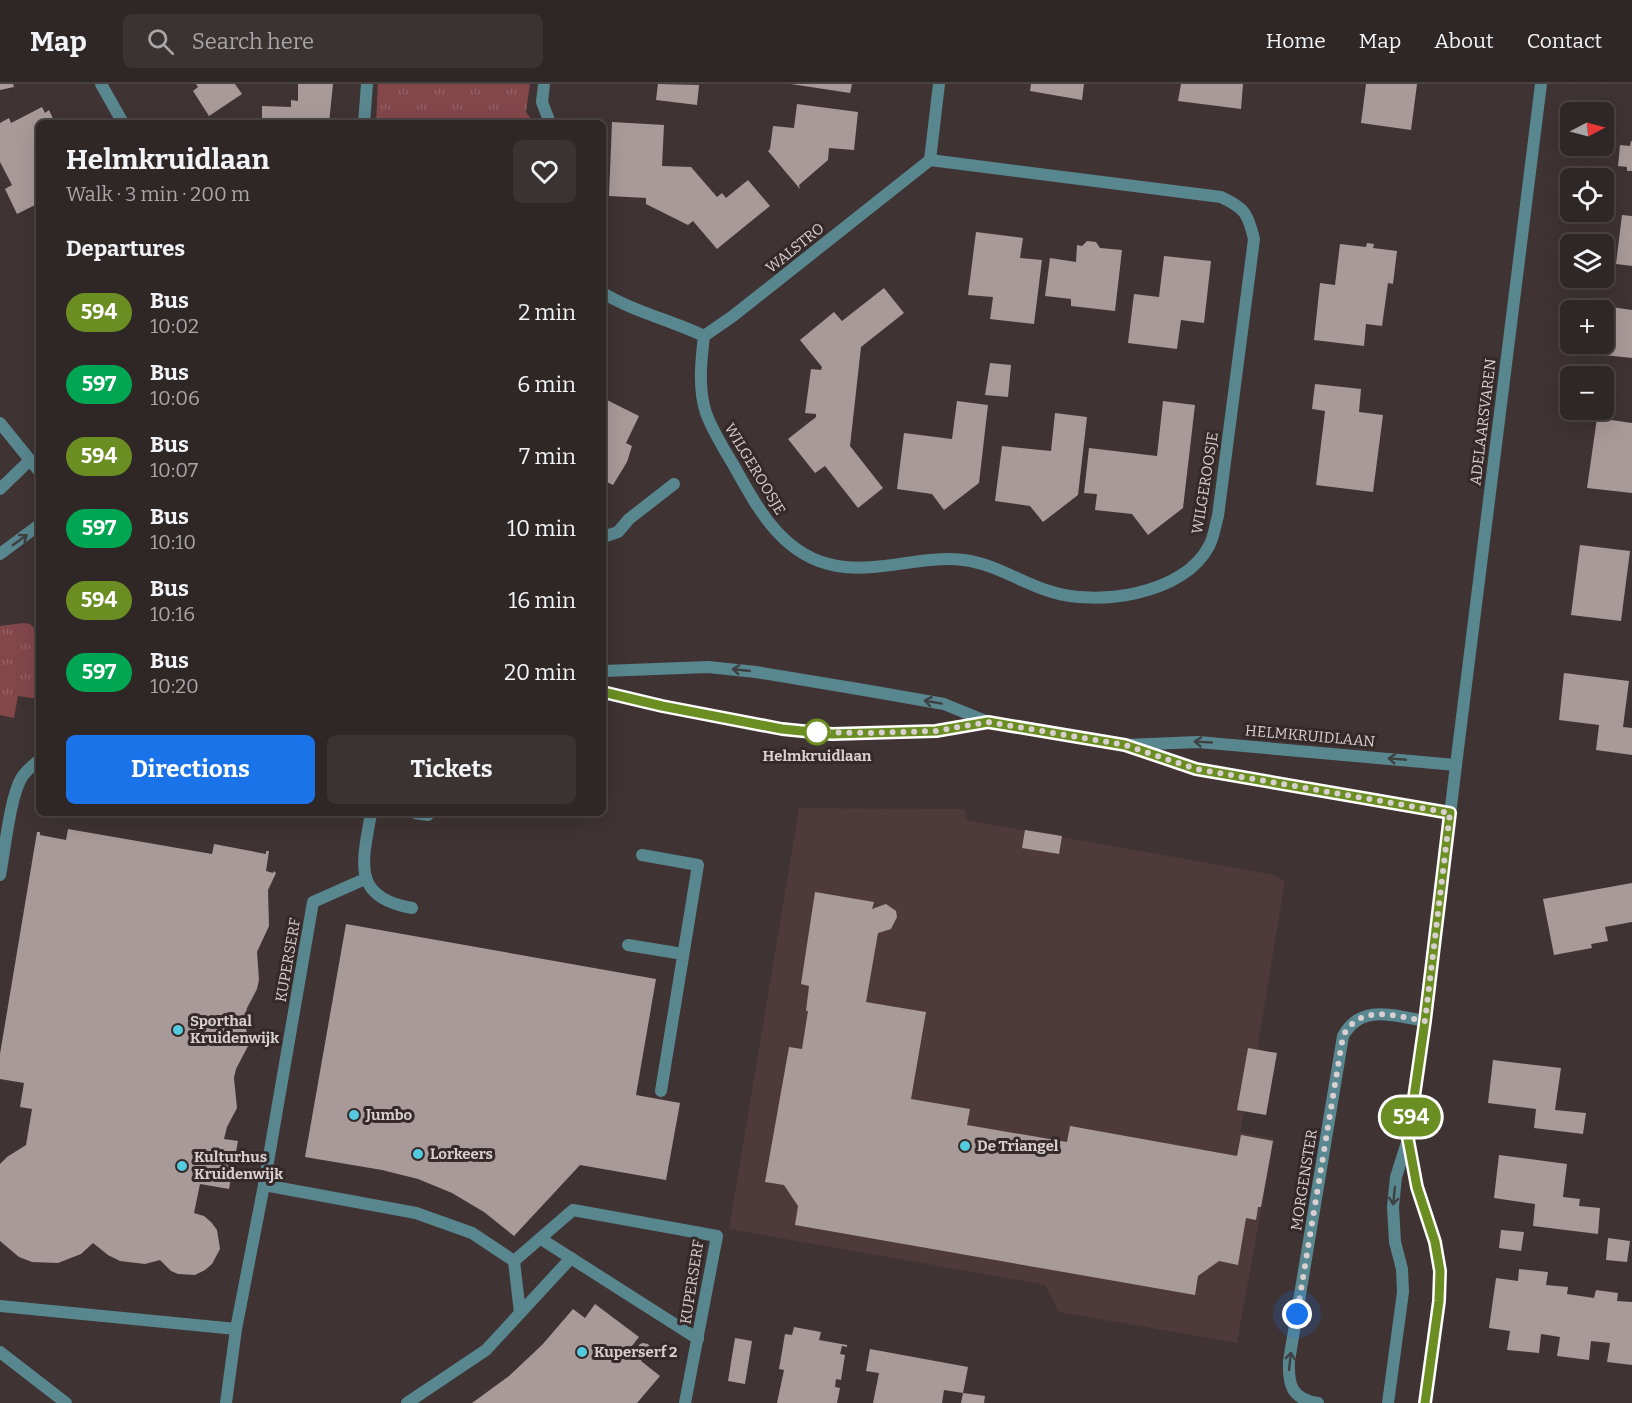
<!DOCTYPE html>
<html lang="en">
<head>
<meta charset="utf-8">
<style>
  :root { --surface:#2f2626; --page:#3b3232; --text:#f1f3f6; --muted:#a7a5a7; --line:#4a4343; --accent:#1a73e8 }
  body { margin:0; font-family:Bitter,serif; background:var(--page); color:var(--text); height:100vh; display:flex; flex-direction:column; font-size:22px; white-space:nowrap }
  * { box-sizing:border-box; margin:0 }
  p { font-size:20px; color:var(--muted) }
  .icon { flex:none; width:33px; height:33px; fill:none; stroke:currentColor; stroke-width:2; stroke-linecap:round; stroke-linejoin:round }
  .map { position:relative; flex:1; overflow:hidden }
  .panel { position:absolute; left:36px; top:36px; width:570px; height:696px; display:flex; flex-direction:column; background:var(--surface); border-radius:9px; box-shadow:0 6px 24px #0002,0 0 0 2px var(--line) }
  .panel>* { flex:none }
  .badge { padding:0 12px; border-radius:20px; font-size:21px; line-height:39px }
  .needle { width:39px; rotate:84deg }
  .tools { position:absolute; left:1560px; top:18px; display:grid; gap:12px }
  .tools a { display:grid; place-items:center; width:54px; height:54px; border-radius:9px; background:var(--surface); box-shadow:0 6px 24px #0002,0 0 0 2px var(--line); font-size:30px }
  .you { position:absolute; width:30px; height:30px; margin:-15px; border:4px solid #fff; border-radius:50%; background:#1a73e8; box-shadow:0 0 0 9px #1a73e833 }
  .map>.badge { position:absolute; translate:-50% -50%; box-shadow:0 0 0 3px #fff }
  h2 { padding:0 30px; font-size:22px; line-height:54px }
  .round { display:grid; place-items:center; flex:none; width:63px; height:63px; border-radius:9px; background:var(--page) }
  .headline { display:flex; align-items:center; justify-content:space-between; height:102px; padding:0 30px }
  h1 { font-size:28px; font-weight:700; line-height:45px }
  .primary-button { display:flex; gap:12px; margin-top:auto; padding:12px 30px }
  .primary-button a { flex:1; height:69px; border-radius:9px; background:var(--accent); color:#fff; font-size:24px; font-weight:700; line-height:69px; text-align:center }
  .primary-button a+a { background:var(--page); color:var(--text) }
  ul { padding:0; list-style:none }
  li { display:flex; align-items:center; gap:18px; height:72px; padding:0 30px }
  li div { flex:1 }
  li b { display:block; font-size:22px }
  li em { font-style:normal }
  li .badge { min-width:66px; font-weight:700; text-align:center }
  header { display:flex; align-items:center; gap:36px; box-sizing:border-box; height:84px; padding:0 30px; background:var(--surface); border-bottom:2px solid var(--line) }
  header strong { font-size:28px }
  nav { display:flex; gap:33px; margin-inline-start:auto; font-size:21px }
  .search { width:420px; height:54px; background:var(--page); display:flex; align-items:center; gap:15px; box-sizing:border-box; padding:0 21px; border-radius:9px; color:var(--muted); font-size:22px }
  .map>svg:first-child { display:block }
</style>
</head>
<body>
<header>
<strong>Map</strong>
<div class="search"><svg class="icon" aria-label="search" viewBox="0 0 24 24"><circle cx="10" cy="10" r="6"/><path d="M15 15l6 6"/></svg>Search here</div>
<nav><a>Home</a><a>Map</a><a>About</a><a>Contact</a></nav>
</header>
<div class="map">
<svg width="1632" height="1319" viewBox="0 0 1632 1319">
  <defs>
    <pattern id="grass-tufts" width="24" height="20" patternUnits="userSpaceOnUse" patternTransform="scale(1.5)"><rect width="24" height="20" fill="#83474a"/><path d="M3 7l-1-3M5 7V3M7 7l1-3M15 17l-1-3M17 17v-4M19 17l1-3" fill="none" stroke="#946063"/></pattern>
  </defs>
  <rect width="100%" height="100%" fill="#3f3333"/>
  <path fill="#4e3a3b" d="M799,724L965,725L966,736L1270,790L1285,797L1258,961L1240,1048L1274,1055L1237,1259L1059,1228L1045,1201L729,1145Z"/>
  <g fill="url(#grass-tufts)">
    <path d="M378,0H530L526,28L534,39H376Z"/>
    <path d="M24,539L30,540L39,549V615L18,612L14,634L0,631V542Z"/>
  </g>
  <g fill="#a99a9a">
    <path d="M0,0H13L14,3L0,6Z"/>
    <path d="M196,0H235L242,10L209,32L193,7L198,3Z"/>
    <path d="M298,0H333L329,39H262V22L291,23V16L298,17Z"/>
    <path d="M658,0L699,1L697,21L656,16Z"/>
    <path d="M791,0H852L850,9Z"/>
    <path d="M1031,0H1084L1082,16L1030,7Z"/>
    <path d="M1181,0H1243L1241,25L1178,17Z"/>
    <path d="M1366,0H1417L1411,46L1361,39Z"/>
    <path d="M797,20L858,28L854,66L829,64L828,76L799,101L800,105L768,67L770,65L773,42L794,44Z"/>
    <path d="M42,23L45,29L49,26L55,39H39V119L17,130L5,105L12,101L0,78V39L9,34L11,39Z"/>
    <path d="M612,38L664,41L662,82L691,83L717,113L722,109L726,114L748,96L770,122L717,165L693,137L688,141L646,120V114L609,112Z"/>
    <path d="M1631,57H1632V87H1627V83L1618,82L1620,61L1630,62Z"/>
    <path d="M1622,131L1632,132V182L1616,180Z"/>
    <path d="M976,148L1023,154L1020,174L1042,176L1034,240L990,235L993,213L968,211Z"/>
    <path d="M1087,157L1096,158L1100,164L1122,166L1115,227L1071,222V215L1045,212L1050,174L1076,178L1077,161L1082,162Z"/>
    <path d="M1367,159L1374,160L1373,164L1397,167L1393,200L1388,199L1382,242L1366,240L1364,262L1314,256L1320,199L1335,201L1340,160L1366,163Z"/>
    <path d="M1164,172L1211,177L1204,239L1181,236L1177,265L1128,259L1134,210L1159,213Z"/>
    <path d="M884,204L904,229L861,263L850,362L883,404L858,424L825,382L815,389L788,355L816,333V330L805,329L811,285L821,286L822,283L800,256L834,228L842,237Z"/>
    <path d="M1611,223L1632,226V274L1604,271Z"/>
    <path d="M990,279L1011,281L1008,313L985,311Z"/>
    <path d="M1315,300L1361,305L1359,328L1383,331L1373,408L1316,401L1325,327L1312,325Z"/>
    <path d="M603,314L639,332L626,359L632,362L627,378L613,401L607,398L603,406Z"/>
    <path d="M957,317L988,321L979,399L944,426L932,410L897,405L904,349L952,355Z"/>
    <path d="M1163,317L1195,321L1183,424L1148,451L1132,430L1095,426L1097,410L1084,409L1089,364L1157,372Z"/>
    <path d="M1055,329L1087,333L1078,411L1043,438L1030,422L995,417L1002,362L1051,367Z"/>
    <path d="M1597,334L1632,339V409L1587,404Z"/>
    <path d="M1580,461L1630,467L1621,537L1571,531Z"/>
    <path d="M1564,589L1629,597L1623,643L1632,644V671L1596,666L1599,641L1559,636Z"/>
    <path d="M68,745L212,770L214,760L266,770V767H269L266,787L273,789L274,787L276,789L268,806L269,842L257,868L259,896L257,905L247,924L245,933L248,962L236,985L234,994L237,1024L227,1043L224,1055L238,1057L229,1105L200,1100L194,1129L204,1132L211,1138L217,1146L220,1165L212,1180L205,1186L195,1191L178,1190L171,1187L160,1176L145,1180L120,1177L108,1171L93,1159L81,1170L58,1179L32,1178L19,1173L0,1157V1080L7,1073L26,1061L32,1025L20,1023L24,999L0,995V970L37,748H40V751L66,756Z"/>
    <path d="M1025,746L1062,752L1059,770L1022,764Z"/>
    <path d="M1632,799V838L1605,843L1608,857L1591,860L1592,864L1554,871L1543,815Z"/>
    <path d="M815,808L874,818L872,825L886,820L896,827L897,833L891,845L878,849L866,918L926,928L911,1015L970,1025L967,1041L1067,1058L1070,1042L1237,1072L1241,1051L1273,1057L1261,1123H1258L1256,1136L1246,1134L1238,1181L1219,1177L1198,1192L1195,1211L795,1141L798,1122L784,1101L765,1098L789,963L802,965L808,927H806L809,902L801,900Z"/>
    <path d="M346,840L656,895L636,1011L680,1019L666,1096L580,1081L514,1152L484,1128L452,1109L418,1095L382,1086L305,1073Z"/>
    <path d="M1248,964L1277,969L1266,1031L1237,1026Z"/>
    <path d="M1493,976L1561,984L1555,1026L1586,1029L1583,1050L1534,1044L1536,1025L1488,1019Z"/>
    <path d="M1499,1071L1567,1080L1563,1113L1580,1115L1579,1122L1600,1124L1598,1150L1533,1142L1535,1120L1494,1114Z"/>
    <path d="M1501,1146L1524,1148L1521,1167L1499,1164Z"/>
    <path d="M1608,1154L1630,1157L1627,1178L1606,1176Z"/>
    <path d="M1519,1185L1548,1188L1546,1201L1568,1203L1567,1210L1594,1214L1596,1206L1618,1209L1617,1217L1632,1218V1281L1607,1278L1610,1259L1591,1257L1589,1276L1557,1272L1560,1253L1541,1250L1539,1269L1507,1266L1510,1247L1489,1244L1496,1194L1518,1197Z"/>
    <path d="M595,1220L639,1253L628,1267L632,1271L640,1260L643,1259L648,1260L651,1264L650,1270L644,1272L641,1277L660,1292L637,1319H472L509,1292L542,1261L573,1225L585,1234Z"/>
    <path d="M794,1243L821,1248L819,1256L847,1261V1263L842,1262L840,1270L845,1271L841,1296L836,1295L835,1303L840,1304L837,1319H777L784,1286L779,1285L785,1250L792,1251Z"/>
    <path d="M735,1254L752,1257L745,1300L728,1297Z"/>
    <path d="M870,1265L968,1283L963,1309L944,1306L942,1319H873L879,1289L866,1287Z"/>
    <path d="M963,1309L985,1312L984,1319H961Z"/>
  </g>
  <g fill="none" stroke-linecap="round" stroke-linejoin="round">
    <g stroke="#59878f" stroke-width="12">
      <path d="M603,453L618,448L629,435L674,400"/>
      <path d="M642,771L698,781L661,1007"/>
      <path d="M628,861L683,870"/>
    </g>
    <g stroke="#59878f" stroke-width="12">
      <path d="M365,795L313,818L264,1101L416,1129L472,1149L514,1177L573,1126L717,1152L685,1319"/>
      <path d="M541,1155L698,1255"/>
      <path d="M514,1177L520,1229"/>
      <path d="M0,1222L236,1245"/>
      <path d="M0,1268L66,1319"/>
      <path d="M226,1319L236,1245L264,1101"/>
      <path d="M407,1319L486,1266L571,1174"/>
    </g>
    <g stroke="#59878f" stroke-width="12">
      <path d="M101,0L123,39"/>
      <path d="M544,0L542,18L550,39"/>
      <path d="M364,39L367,0"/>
      <path d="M603,209C634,228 671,236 704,252L733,232L930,76L939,0"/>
      <path d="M704,252C701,277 698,305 706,329C713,348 724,365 734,382C758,425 783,473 837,482C880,489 921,471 964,476C995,480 1020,498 1049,507C1096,523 1184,511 1209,462C1214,453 1215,442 1218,432L1254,155C1248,130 1245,124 1221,113L930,76"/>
      <path d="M1456,681L1541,0"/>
      <path d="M371,729C363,777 350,813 412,824"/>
      <path d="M415,729L428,731"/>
      <path d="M0,791C5,766 10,712 22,693C27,686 33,681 39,676"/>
      <path d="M1318,1319C1291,1315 1288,1300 1289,1277L1343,952C1361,919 1394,932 1425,937"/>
    </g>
    <g stroke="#59878f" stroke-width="12">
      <path d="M0,339L39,387"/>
      <path d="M0,405L30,376"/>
      <path d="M0,470L39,441"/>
      <path d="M603,587L708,583L756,588L864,606L944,620L988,638L1125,661L1196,685L1450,729"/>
      <path d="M603,608L662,622L782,645L832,650L936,647L986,638"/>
      <path d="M1125,661L1198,658L1456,681L1425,937L1408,1055L1396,1093L1393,1123L1395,1158L1402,1185L1403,1208L1388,1319"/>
      <path d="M1409,1058L1417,1103L1435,1158L1440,1187L1439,1217L1425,1319"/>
    </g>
  </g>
  <defs><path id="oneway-shaft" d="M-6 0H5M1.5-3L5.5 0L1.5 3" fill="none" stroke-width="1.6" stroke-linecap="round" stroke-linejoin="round" transform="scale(1.5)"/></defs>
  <g stroke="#3e4042">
    <use href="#oneway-shaft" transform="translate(20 456) rotate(-36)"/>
    <use href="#oneway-shaft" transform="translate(741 586) rotate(-174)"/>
    <use href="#oneway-shaft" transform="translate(933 618) rotate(-170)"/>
    <use href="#oneway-shaft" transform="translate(1203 658) rotate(-177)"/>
    <use href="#oneway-shaft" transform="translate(1397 675) rotate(-175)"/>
    <use href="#oneway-shaft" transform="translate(1394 1112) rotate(96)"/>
    <use href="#oneway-shaft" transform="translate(1290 1277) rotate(-84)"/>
  </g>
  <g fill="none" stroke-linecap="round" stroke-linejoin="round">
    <defs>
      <path id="line" d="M603,608L662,622L782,645L832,650L936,647L988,638L1125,661L1196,685L1450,729L1425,937L1408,1055L1417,1103L1435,1158L1440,1187L1439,1217L1425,1319"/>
    </defs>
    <use href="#line" stroke="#fff" stroke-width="14"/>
    <use href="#line" stroke="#6b8e23" stroke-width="9"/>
    <path stroke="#d8d0d0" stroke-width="6" stroke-dasharray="0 10.8" d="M817,648L867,649L936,647L988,638L1125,661L1196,685L1450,729L1425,937C1394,932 1361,919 1343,952L1297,1230"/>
  </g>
  <circle fill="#fff" stroke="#6b8e23" stroke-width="3" cx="817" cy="648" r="12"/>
  <g fill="#54cade" stroke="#352929" stroke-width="2">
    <circle cx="178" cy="946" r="6"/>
    <circle cx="354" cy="1031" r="6"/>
    <circle cx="965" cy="1062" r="6"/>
    <circle cx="418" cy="1070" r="6"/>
    <circle cx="182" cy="1082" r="6"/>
    <circle cx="582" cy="1268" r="6"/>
  </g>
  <g text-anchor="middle" stroke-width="6" stroke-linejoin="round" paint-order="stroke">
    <g font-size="15" fill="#d8d0d0" stroke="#352929">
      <text transform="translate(795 164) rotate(-39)" y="5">WALSTRO</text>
      <text transform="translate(1483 338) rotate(-83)" y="5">ADELAARSVAREN</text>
      <text transform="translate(755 385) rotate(59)" y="5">WILGEROOSJE</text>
      <text transform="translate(1205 399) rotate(-81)" y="5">WILGEROOSJE</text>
      <text transform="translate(1310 652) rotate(5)" y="5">HELMKRUIDLAAN</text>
      <text transform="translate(288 876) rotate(-80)" y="5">KUPERSERF</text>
      <text transform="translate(1304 1096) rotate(-81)" y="5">MORGENSTER</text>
      <text transform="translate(692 1198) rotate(-81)" y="5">KUPERSERF</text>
    </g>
    <g font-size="15" font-weight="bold" fill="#d8d0d0" stroke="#352929">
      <text x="817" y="677">Helmkruidlaan</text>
    </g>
    <g font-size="15" font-weight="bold" fill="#d8d0d0" stroke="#352929" text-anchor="start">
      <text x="190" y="942">Sporthal<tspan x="190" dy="17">Kruidenwijk</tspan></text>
      <text x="366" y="1036">Jumbo</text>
      <text x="977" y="1067">De Triangel</text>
      <text x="430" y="1075">Lorkeers</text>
      <text x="194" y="1078">Kulturhus<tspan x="194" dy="17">Kruidenwijk</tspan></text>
      <text x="594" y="1273">Kuperserf 2</text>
    </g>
  </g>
</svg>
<div class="tools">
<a><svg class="needle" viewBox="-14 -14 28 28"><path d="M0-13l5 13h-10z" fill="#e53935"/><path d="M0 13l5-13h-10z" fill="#a7a5a7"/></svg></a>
<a><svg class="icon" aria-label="locate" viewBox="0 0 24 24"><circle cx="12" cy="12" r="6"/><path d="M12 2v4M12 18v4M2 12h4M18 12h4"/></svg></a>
<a><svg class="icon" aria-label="layers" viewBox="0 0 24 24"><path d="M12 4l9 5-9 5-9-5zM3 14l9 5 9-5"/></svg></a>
<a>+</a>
<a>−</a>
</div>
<div class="you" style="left:1297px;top:1230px"></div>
<b class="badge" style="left:1411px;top:1033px;background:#6b8e23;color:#fff">594</b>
<section class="panel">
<div class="headline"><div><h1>Helmkruidlaan</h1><p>Walk · 3 min · 200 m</p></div><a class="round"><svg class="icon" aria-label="heart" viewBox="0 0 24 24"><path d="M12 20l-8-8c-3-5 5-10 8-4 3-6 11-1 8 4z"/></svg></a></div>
<h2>Departures</h2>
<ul>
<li><span class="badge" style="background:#6b8e23;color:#fff">594</span><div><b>Bus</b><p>10:02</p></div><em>2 min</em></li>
<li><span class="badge" style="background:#00a651;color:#fff">597</span><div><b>Bus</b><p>10:06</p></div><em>6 min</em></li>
<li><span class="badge" style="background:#6b8e23;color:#fff">594</span><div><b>Bus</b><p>10:07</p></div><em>7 min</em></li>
<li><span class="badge" style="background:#00a651;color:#fff">597</span><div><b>Bus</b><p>10:10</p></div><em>10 min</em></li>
<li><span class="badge" style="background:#6b8e23;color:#fff">594</span><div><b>Bus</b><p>10:16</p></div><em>16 min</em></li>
<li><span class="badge" style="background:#00a651;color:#fff">597</span><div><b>Bus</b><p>10:20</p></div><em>20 min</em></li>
</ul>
<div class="primary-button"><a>Directions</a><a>Tickets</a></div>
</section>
</div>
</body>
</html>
